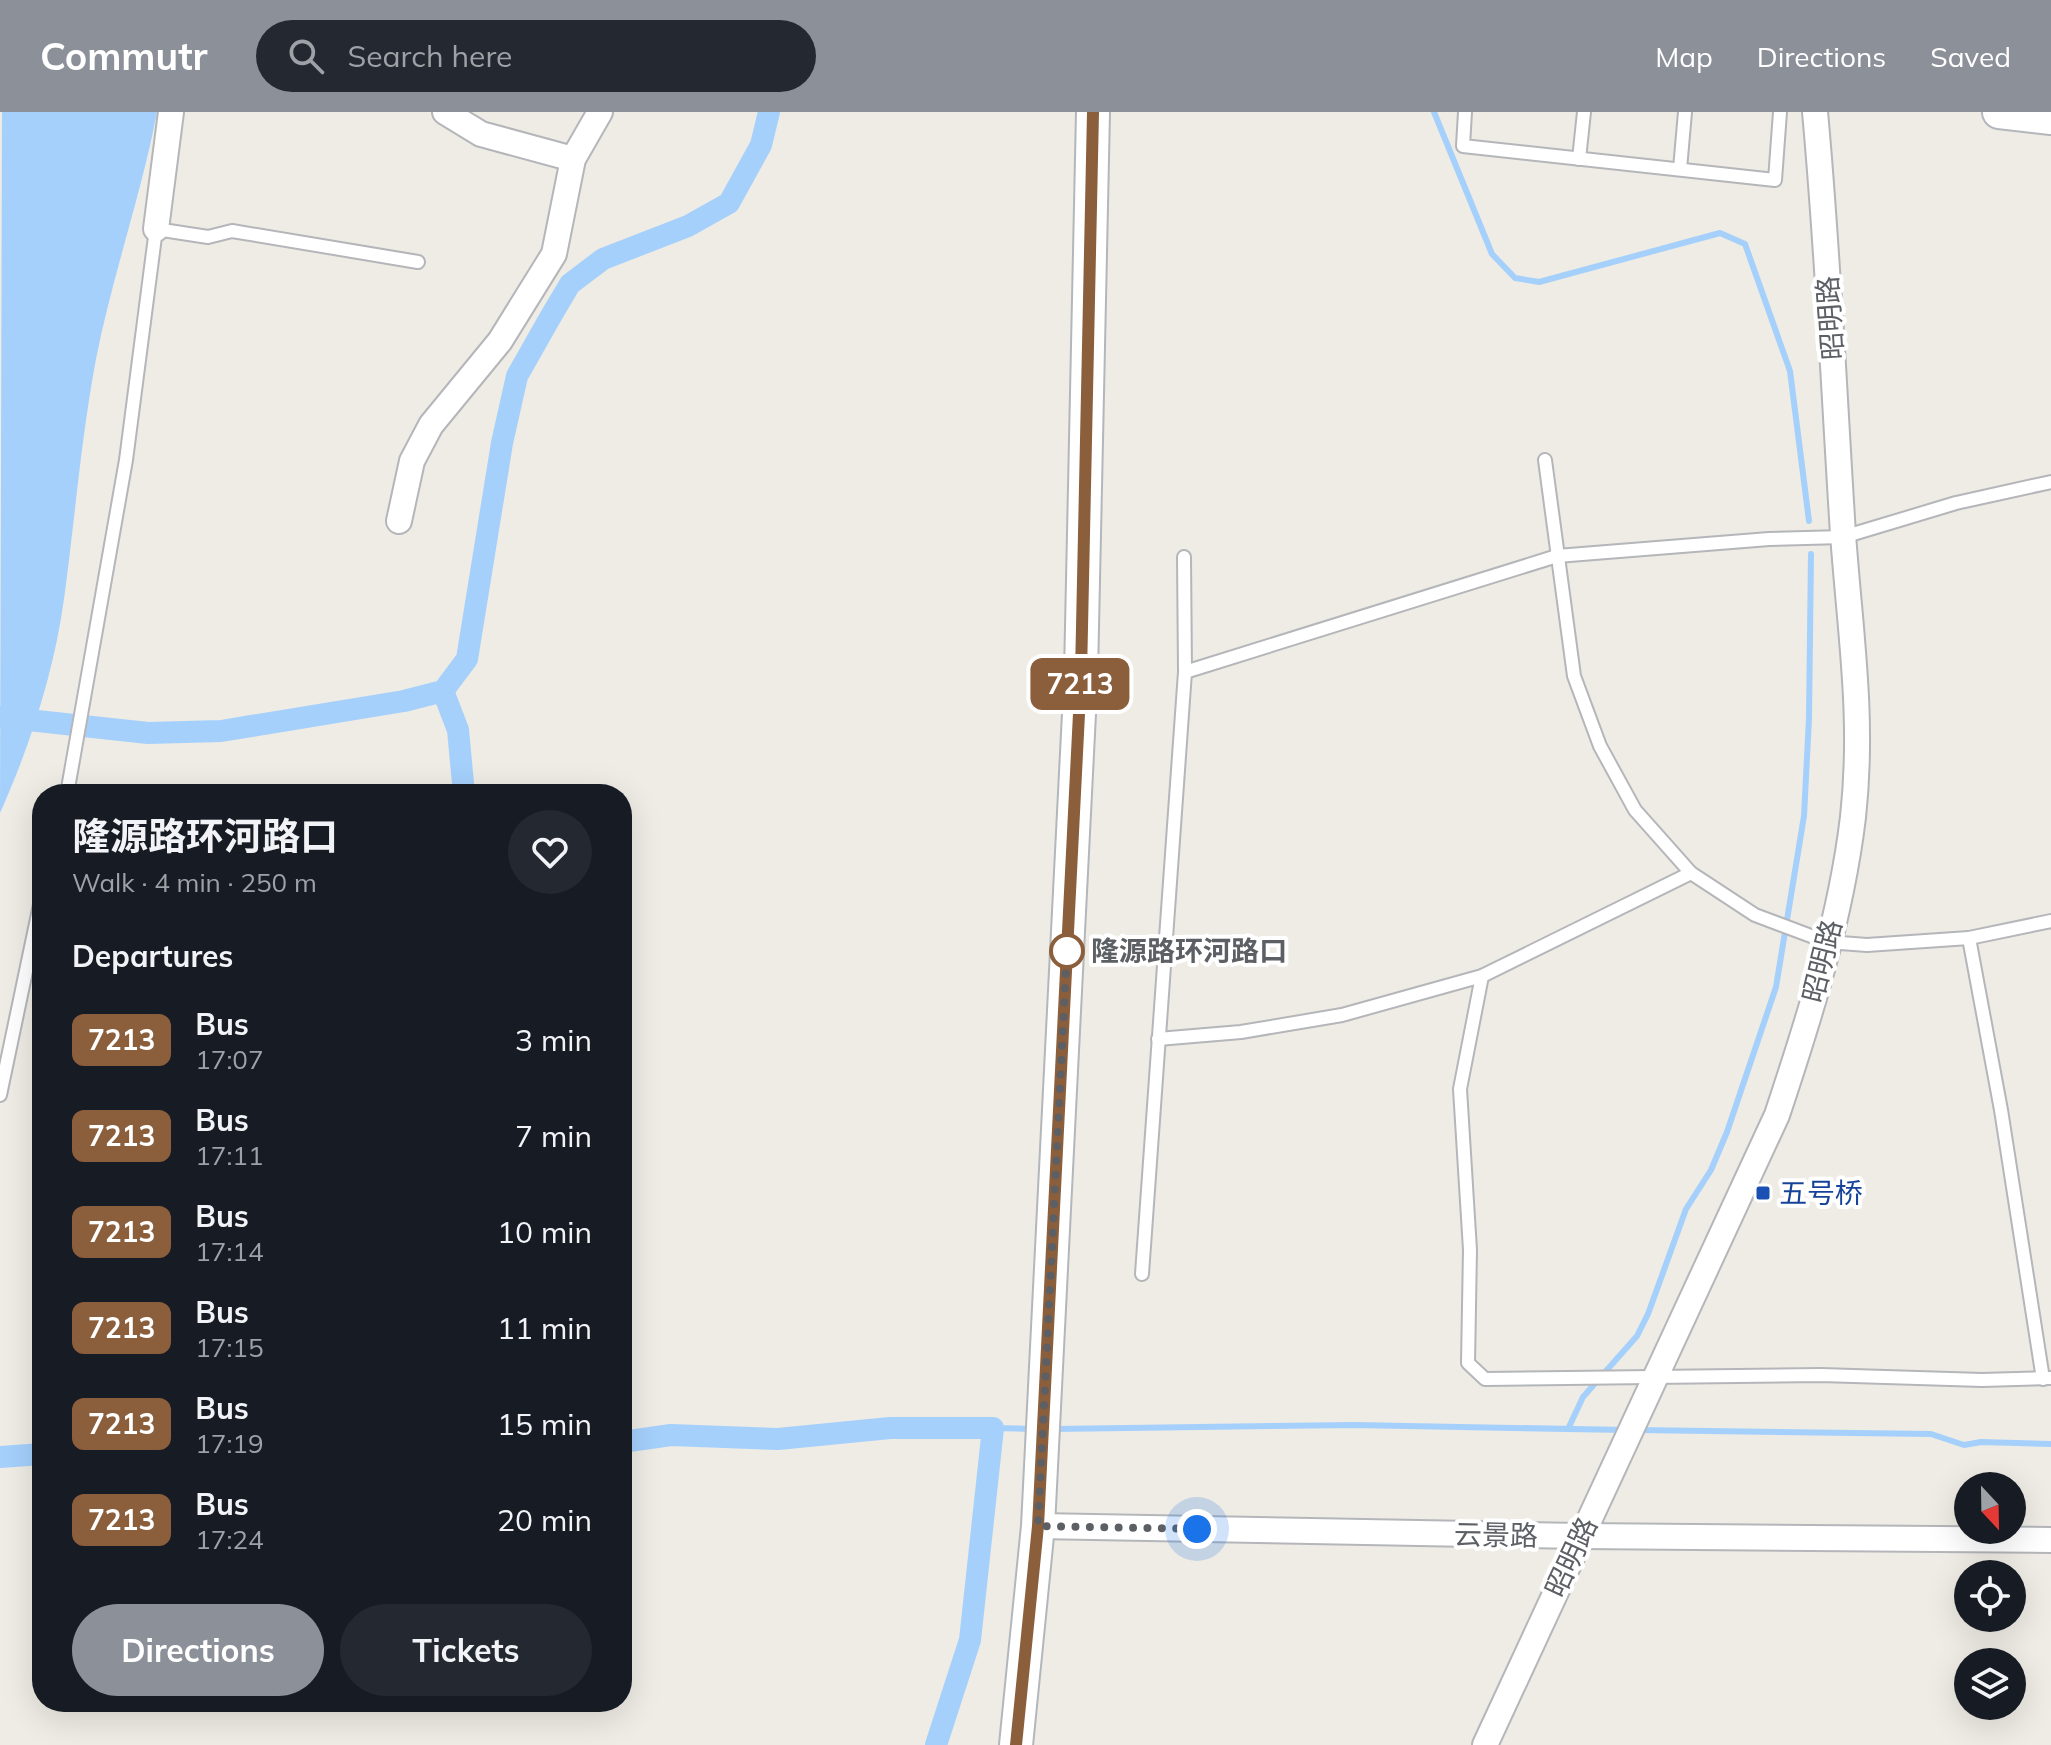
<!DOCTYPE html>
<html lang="en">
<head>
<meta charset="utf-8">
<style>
  :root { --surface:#171b24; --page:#242831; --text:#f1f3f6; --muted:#9ea1a6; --accent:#8c9099 }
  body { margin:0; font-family:Mulish,"Noto Sans SC",sans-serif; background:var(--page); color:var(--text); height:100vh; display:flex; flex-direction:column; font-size:30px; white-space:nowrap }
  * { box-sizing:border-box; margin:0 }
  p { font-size:26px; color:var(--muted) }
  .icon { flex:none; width:44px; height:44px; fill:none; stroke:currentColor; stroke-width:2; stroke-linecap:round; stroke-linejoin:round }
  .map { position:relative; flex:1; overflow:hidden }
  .drawer { position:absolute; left:32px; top:672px; width:600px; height:928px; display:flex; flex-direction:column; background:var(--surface); border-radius:32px; box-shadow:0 8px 32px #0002 }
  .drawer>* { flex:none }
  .badge { padding:0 16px; border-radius:12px; font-size:28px; line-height:52px }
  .needle { width:52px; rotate:158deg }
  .tools { position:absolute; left:1954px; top:1360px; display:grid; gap:16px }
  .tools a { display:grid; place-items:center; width:72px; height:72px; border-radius:50%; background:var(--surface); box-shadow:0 8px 32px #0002; font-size:40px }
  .you { position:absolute; width:40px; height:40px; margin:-20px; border:6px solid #fff; border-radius:50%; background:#1a73e8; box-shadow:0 0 0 12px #1a73e833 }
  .map>.badge { position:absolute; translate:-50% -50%; box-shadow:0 0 0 4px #fff }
  h2 { padding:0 40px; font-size:30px; line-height:72px }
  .round { display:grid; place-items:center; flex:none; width:84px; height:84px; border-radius:42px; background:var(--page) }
  .headline { display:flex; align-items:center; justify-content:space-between; height:136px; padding:0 40px }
  h1 { font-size:38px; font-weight:700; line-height:60px }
  .cta { display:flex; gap:16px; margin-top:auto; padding:16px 40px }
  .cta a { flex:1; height:92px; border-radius:48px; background:var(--accent); color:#fff; font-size:32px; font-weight:700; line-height:92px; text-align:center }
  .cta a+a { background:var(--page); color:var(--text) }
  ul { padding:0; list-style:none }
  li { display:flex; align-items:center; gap:24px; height:96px; padding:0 40px }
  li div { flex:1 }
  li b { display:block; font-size:30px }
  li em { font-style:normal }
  li .badge { min-width:88px; font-weight:700; text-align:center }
  header { display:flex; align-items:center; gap:48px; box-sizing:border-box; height:112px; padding:0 40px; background:var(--accent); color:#fff }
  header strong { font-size:38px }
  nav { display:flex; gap:44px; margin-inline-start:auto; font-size:28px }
  .search { width:560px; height:72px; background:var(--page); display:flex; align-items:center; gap:20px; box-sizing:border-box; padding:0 28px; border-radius:44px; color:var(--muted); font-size:30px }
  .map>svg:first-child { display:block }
</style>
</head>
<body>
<header>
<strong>Commutr</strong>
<div class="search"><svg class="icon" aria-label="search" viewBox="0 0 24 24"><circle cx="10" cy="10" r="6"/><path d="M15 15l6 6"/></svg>Search here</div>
<nav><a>Map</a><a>Directions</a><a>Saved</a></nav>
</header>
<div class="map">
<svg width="2051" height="1633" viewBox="0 0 2051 1633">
  <rect width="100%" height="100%" fill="#eeece4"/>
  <path fill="#a5d0fc" d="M2,0H157C141,84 112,165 96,247C81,327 75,406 64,487C54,560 30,634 0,701Z"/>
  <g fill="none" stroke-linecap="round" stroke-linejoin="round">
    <g stroke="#a5d0fc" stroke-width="6">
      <path d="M1434,0L1492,142L1515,166L1539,170L1720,121L1745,132L1790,259L1809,409"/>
      <path d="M993,1316L1034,1317"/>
      <path d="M1053,1317L1354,1313L1626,1318"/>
      <path d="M1568,1317L1583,1285L1637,1224L1648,1202L1686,1097L1711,1058L1727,1020L1776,875L1804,704L1809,606L1811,442"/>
      <path d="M1637,1318L1931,1322L1964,1333L1981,1330L2051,1332"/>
    </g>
    <g stroke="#a5d0fc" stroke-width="22">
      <path d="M443,579L458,618L464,682"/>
      <path d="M0,605L148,621L221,619L404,589L443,579L467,547L502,331L517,264L551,204L570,172L603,147L688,114L729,91L761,33L769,0"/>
      <path d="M622,1330L671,1323L778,1327L890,1316H993L970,1528L936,1633"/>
      <path d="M0,1345L42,1342"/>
    </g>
    <defs>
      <g id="lane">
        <path d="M1465,0L1463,34L1775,68L1780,0"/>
        <path d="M1579,47L1584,0"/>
        <path d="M1680,57L1685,0"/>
        <path d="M1545,348L1574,564L1600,634L1635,698L1691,761L1755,803L1827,830L1867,833L1969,826L2051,809"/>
        <path d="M1185,560L1557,444L1769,427L1843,425L1956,391L2051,370"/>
        <path d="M67,682L126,348L156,117L208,125L232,119L418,150"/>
        <path d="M1969,826L2001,998L2043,1267"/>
        <path d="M1482,864L1460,977L1470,1138L1468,1251L1485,1267L1821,1263L1982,1268L2051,1266"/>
        <path d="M1158,927L1241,920L1342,903L1482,864L1691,761"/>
        <path d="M0,983L42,783"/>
        <path d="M1142,1162L1185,560L1184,445"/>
      </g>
      <g id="street">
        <path d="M445,0L481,22L573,47"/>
        <path d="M156,117L171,0"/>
        <path d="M399,409L412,349L431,313L500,229L554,142L573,47L600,0"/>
        <path d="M1038,1414L1581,1424L2051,1428"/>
        <path d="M1485,1633L1777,1003C1809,907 1841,806 1853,705C1864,605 1850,520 1843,422C1834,281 1828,140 1815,0"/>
      </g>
      <g id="secondary">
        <path d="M1999,0L2051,6"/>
        <path d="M1016,1633L1038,1414L1081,562L1093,0"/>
      </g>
    </defs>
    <use href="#lane" stroke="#b4b6ba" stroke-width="16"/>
    <use href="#street" stroke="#b4b6ba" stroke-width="28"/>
    <use href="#secondary" stroke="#b3b6bb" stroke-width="36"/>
    <use href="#lane" stroke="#fff" stroke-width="12"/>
    <use href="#street" stroke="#fff" stroke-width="24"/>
    <use href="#secondary" stroke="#fff" stroke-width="32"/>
  </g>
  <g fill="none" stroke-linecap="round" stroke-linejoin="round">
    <defs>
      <path id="line" d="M1016,1633L1038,1414L1081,562L1093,0"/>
    </defs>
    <use href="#line" stroke="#fff" stroke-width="18"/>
    <use href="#line" stroke="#8b5e3c" stroke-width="12"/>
    <path stroke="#5c5f64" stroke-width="8" stroke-dasharray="0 14.4" d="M1067,839V836L1038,1414L1197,1417"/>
  </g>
  <circle fill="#fff" stroke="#8b5e3c" stroke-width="4" cx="1067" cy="839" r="16"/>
  <rect fill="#1a4fb4" stroke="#fff" stroke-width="3" x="1755" y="1073" width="16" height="16" rx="4"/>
  <g text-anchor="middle" stroke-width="8" stroke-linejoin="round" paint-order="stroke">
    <g font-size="28" fill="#5c5f64" stroke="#fff">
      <text transform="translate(1830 206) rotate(-94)" y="10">昭明路</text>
      <text transform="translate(1822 849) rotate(-76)" y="10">昭明路</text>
      <text transform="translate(1496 1423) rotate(1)" y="10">云景路</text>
      <text transform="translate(1571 1445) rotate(-65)" y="10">昭明路</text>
    </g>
    <g font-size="28" font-weight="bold" fill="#5c5f64" stroke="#fff" text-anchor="start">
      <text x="1091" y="849">隆源路环河路口</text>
    </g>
    <g font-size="28" fill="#164399" stroke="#fff" text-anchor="start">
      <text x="1779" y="1091">五号桥</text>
    </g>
  </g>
</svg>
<div class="tools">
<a><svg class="needle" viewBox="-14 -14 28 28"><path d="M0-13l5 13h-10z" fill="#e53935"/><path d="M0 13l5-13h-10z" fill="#9ea1a6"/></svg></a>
<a><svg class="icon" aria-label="locate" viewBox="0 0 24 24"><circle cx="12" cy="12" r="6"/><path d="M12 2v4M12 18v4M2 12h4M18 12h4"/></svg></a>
<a><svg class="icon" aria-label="layers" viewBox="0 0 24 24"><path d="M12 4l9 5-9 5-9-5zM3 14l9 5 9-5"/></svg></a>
</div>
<div class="you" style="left:1197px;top:1417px"></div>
<b class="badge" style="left:1080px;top:572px;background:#8b5e3c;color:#fff">7213</b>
<section class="drawer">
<div class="headline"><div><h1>隆源路环河路口</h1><p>Walk · 4 min · 250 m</p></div><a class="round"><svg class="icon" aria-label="heart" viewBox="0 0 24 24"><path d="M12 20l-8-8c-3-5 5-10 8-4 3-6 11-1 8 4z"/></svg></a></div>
<h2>Departures</h2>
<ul>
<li><span class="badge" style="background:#8b5e3c;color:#fff">7213</span><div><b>Bus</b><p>17:07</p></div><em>3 min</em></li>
<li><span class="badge" style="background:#8b5e3c;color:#fff">7213</span><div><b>Bus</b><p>17:11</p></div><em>7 min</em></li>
<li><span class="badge" style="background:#8b5e3c;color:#fff">7213</span><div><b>Bus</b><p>17:14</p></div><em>10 min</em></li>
<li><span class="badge" style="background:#8b5e3c;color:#fff">7213</span><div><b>Bus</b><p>17:15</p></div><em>11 min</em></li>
<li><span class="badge" style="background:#8b5e3c;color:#fff">7213</span><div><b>Bus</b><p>17:19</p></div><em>15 min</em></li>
<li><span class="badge" style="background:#8b5e3c;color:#fff">7213</span><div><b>Bus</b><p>17:24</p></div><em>20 min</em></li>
</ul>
<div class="cta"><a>Directions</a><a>Tickets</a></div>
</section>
</div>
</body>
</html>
